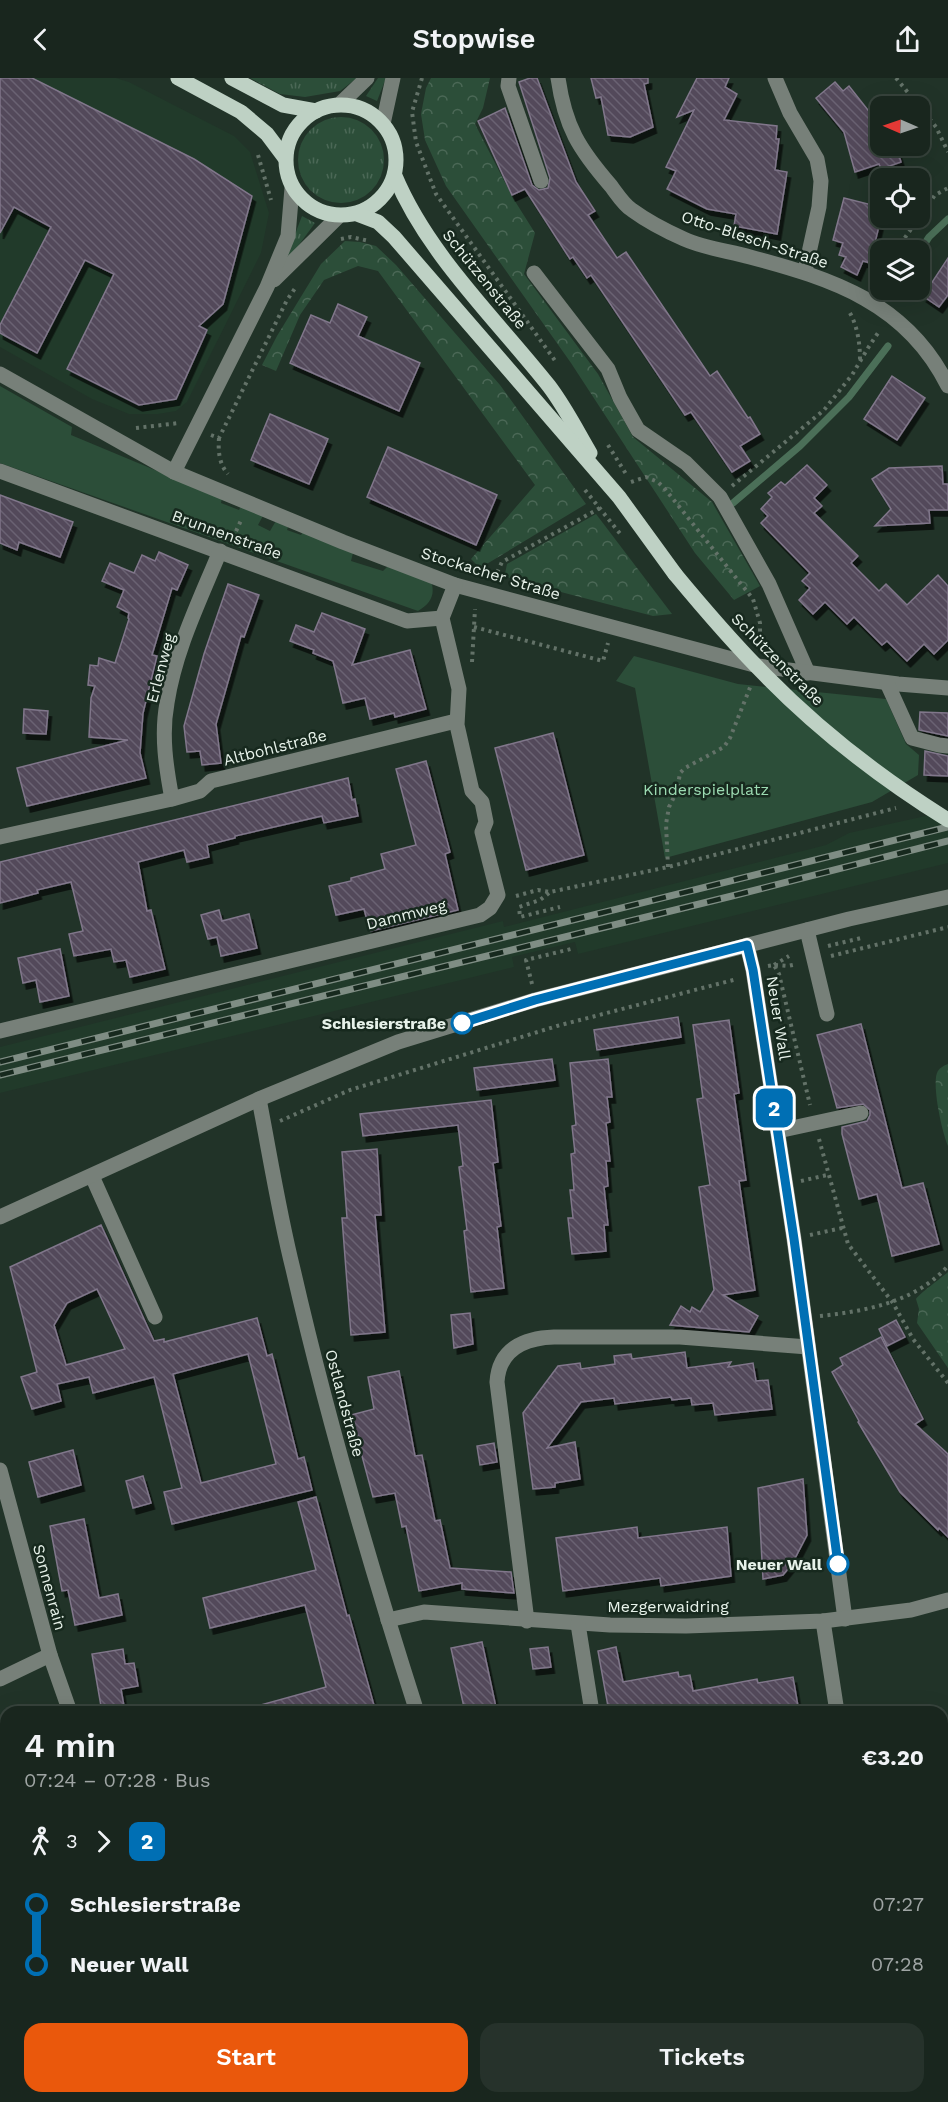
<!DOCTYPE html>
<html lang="en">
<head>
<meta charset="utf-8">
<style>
  :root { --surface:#19261e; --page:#26322b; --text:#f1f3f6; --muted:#9fa5a4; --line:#37433c; --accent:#ea580c }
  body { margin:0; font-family:"Work Sans",sans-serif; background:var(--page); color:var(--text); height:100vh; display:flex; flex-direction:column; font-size:22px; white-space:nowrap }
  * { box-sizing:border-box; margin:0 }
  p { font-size:20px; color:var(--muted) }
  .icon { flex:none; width:33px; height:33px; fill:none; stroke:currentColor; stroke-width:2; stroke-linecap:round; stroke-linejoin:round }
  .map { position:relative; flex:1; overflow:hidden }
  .drawer { position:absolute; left:0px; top:1628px; width:948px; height:398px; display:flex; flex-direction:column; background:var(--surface); border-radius:18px 18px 0 0; box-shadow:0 6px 24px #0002,0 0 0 2px var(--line) }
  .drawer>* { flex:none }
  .badge { padding:0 12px; border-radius:9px; font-size:21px; line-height:39px }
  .needle { width:39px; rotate:272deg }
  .controls { position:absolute; left:870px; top:18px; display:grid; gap:12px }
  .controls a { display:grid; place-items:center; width:60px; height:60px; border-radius:12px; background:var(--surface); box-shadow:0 6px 24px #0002,0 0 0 2px var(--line); font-size:30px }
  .map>.badge { position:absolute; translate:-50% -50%; box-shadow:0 0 0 3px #fff }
  .legs { display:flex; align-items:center; gap:9px; height:66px; padding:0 24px; font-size:20px }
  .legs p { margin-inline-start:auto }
  .summary { display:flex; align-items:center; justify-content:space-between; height:102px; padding:0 24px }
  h1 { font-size:33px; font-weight:600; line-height:45px }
  .button { display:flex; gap:12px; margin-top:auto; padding:12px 24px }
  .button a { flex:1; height:69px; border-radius:18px; background:var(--accent); color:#fff; font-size:24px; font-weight:600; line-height:69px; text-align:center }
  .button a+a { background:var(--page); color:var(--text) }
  ul { padding:0 24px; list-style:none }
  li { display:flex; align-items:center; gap:21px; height:60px; font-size:22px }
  li i { display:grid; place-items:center; width:9px; height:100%; margin:0 8px; background:currentColor }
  li i::after { content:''; width:15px; height:15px; margin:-8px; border:4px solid; border-radius:50%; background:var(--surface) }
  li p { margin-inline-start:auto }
  li:first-child i { background:linear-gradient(#0000 50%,currentColor 0) }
  li:last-child i { background:linear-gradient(currentColor 50%,#0000 0) }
  header { display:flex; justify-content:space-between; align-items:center; height:78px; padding:0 24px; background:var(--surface); font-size:27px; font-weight:600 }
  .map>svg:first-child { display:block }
</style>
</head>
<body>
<header><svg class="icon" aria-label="back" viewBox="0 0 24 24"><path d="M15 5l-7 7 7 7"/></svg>Stopwise<svg class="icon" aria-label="share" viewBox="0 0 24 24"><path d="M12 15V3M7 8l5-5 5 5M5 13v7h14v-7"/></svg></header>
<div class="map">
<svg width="948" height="2024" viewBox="0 0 948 2024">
  <defs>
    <pattern id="grass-tufts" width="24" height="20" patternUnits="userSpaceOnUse" patternTransform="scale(1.5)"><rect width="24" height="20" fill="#2c4e39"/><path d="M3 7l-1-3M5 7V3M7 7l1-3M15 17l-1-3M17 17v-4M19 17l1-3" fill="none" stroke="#4b6856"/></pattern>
    <pattern id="forest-crowns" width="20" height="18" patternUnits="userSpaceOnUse" patternTransform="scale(1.5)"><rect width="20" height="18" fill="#2c4e39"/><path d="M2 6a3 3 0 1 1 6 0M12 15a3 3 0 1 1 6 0" fill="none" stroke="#4b6856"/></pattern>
    <pattern id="building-back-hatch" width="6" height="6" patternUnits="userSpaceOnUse" patternTransform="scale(1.5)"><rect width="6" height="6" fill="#52485a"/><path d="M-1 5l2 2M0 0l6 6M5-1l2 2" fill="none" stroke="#6b6372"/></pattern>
    <filter id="shadow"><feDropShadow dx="3.5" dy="6" stdDeviation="0" flood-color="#0009"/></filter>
  </defs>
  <rect width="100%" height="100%" fill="#213328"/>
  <g fill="#213a2a">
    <path d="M0,0H116L129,4L234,58L250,74L269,135L261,175L187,324L176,333L158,336H129L92,321L0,269Z"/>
    <path d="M948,733V785L578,876L575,864L512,879L514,889L0,1015V969L503,843L504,849L826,767L849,755Z"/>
  </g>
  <g fill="url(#grass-tufts)">
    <path d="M250,0H357L340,13L305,19L280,16Z"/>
    <path d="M378,0H386L377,23L366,18Z"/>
    <circle cx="341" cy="82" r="43"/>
    <path d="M302,138L315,145L290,179L287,177Z"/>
  </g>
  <g fill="url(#forest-crowns)">
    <path d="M431,0H490L483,30L475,46L513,120L535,155L524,196L598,296L633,359L712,424L760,508L734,522L695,475L571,285L446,108L425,62L421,36L426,10Z"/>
    <path d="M345,163L360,164L376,168L396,187L500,307L586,426L480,490L471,481L535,407L378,193L358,188L324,202L300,237L276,293L262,287L277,258L321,186Z"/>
    <path d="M596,436L672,536L653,538L511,501L505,496L507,486Z"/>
    <path d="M948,986V1068C942,1055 932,1008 937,995C939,990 943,988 948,986Z"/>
    <path d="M948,1194V1290L917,1245L919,1231L916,1221C920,1215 940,1201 948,1194Z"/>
  </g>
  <g fill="#2c4e39">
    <path d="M0,308L72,349L71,357L222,420L221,425L239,432L242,426L264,436L258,447L270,453L277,441L289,446L287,452L301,457L304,452L354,471L351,483L383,493L391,485L430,500C436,515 432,525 418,533L0,385Z"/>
    <path d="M634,578L738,606L886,621L906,666L919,677L918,697L872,724L665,780L635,610L616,603Z"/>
  </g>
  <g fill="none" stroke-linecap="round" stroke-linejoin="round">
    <g stroke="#4b6f58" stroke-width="7">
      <path d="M920,173L929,159L948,141"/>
      <path d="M733,425L800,368L849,319L888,268"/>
    </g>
  </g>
  <g fill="url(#building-back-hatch)" stroke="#81778b" stroke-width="1.5" fill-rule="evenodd" filter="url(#shadow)">
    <path d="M0,0H32L194,81L252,118L223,226L199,248L207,252L176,321L139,327L67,291L114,196L85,182L37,275L0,255V247L51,149L14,129L0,155Z"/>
    <path d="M530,0H537L576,104L595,133L588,137L617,180L626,174L710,298L717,293L748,340L750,339L760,356L740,368L750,383L732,394L691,334L685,337L591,197L587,200L573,179L570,181L525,111L512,117L478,43L505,30L532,107L539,112L548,110L550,100L519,4Z"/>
    <path d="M591,0H648V5L644,6L653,49L630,59L608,57L601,19L596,20Z"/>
    <path d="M697,0H729L725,9L737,16L724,42L777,48L776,61H779L775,92L787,94L777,156L734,148L736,136L707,131L667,111L676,93L666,89L694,32L677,39Z"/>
    <path d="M835,4L843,13L849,8L871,36L880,34V68H896L901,84L881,91L879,86L855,94L844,54L816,20Z"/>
    <path d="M844,120L880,129V144L870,185L863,183L857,197L841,189L846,179L839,177L843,165L833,162Z"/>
    <path d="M948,180V217L939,229L923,218Z"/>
    <path d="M338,226L367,239L358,258L420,285L399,333L290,285L311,237L330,245Z"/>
    <path d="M892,298L925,320L897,362L864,341Z"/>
    <path d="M270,336L328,361L309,406L251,382Z"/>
    <path d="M388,369L497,417L476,467L367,419Z"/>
    <path d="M807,387L827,407L814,420L822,428L814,435L858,478L851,485L879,513L886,506L907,527L938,497L948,508V562L934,576L924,566L907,583L887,563L882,567L854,539L847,546L825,524L813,536L799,522L810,510L802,503L810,495L761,445L768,438L761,431L772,419L768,415L781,404L785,407Z"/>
    <path d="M942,388L943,406H948V432H929L930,445L875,448L891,431L872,401L889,390Z"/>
    <path d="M0,417L73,444L60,479L19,464L17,472L0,465Z"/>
    <path d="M159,474L188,487L177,512L172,510L152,577L157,578L143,635L140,675L146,700L27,728L17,690L128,662L89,659L91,620L95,608L88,607L90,587L98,588L99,580L115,585L129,541L128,540L129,535L117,529L124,512L102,503L110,485L134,495L142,477L155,483Z"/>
    <path d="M228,506L259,517L244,559L241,558L216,646L221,685L202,687L200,673L187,674L184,648L204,576Z"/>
    <path d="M322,535L365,551L352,587L410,572L426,631L395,639L394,635L370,641L365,620L343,625L333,583L313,575L314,572L290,563L296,547L314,554Z"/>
    <path d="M24,631L48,633L46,656L23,655Z"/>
    <path d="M920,634L948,635V658L919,652Z"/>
    <path d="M553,655L584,777L526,792L495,670Z"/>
    <path d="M925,673L948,678V698L924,697Z"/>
    <path d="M426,683L450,774L445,776L458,832L370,853L364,831L336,837L329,808L351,803V800L385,791L381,776L416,767L396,691Z"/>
    <path d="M348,700L352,722L355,721L358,738L324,745L322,738L235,758V760L207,767L209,779L187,784L184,772L138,784L147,833L151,832L165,891L130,899L126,882L114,884L111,871L74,878L69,856L83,853L71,804L37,812L38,815L0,825V784Z"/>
    <path d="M219,832L222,843L249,836L257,870L221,878L217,859L208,861L201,837Z"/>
    <path d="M60,871L69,918L40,924L36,902L23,905L18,880Z"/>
    <path d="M678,939L681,959L597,972L594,952Z"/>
    <path d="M729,942L739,1015L734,1016L746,1102L739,1103L755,1212L723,1217L758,1238L749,1254L670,1247L681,1228L690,1234L692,1229L700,1234L714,1212L699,1109L710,1107L697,1021L703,1020L693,947Z"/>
    <path d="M861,946L902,1110L923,1105L939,1166L892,1178L877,1116L859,1121L842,1056V1049L867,1043L870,1037V1032L863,1026L837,1030L817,957Z"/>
    <path d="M552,981L555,1002L477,1012L474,990Z"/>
    <path d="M608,981L612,1019H607L610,1044L606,1045L610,1083H606L608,1108L604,1109L608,1147H604L606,1173L572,1176L568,1140H573L570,1112H574L571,1076L575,1075L572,1048L576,1047L570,985Z"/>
    <path d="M491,1022L498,1084L493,1085L501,1148L497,1149L504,1210L471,1214L464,1153L467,1152L459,1089L463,1088L458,1047L363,1058L360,1036Z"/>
    <path d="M377,1071L381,1137H375L385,1254L351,1257L342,1140H347L342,1074Z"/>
    <path d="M101,1147L154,1263L164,1261V1264L257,1240L267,1278L272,1276L298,1381L304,1379L312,1412L172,1446L164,1414L182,1410L154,1299L93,1315L89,1299L57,1306L61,1323L32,1331L21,1299L37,1294L10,1189ZM97,1211L125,1271L66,1287L54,1247L67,1225ZM248,1276L276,1386L201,1405L173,1296Z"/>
    <path d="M470,1235L473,1266L454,1270L451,1237Z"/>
    <path d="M896,1242L905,1259L887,1268L879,1251Z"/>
    <path d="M881,1259L923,1341L915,1346L948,1376V1459L939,1450L938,1452L900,1414L858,1344L859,1343L832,1294L843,1287L840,1280Z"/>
    <path d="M685,1274L687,1290L731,1284L728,1289L753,1285L756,1303L768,1302L772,1331L715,1337L713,1325L692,1327L691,1320L672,1322L671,1319L615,1326L614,1320L581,1324L547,1370L575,1364L580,1401L555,1405V1409L533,1411L523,1335L558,1288L580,1285L581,1291L615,1286L614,1278L631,1276L632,1281Z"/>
    <path d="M399,1293L415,1378L422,1377L435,1443L440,1442L450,1490L511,1494L514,1515L462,1511V1505L419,1513L406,1448L402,1449L395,1415L373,1419L351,1337L374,1331L368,1299Z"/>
    <path d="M494,1365L497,1384L480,1387L477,1368Z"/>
    <path d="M73,1372L81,1407L38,1419L29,1384Z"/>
    <path d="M143,1398L151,1425L133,1430L126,1403Z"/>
    <path d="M803,1401L807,1457L792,1486L783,1497L763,1501L758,1410Z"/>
    <path d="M316,1419L347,1538L349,1537L375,1631L365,1634H258L257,1628L326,1609L305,1527L210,1550L203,1520L316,1492L298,1424Z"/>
    <path d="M84,1441L99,1520L118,1516L122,1537L75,1547L68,1512L62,1513L50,1448Z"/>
    <path d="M637,1449L638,1460L727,1449L731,1498L661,1508L660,1500L563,1513L556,1460Z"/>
    <path d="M482,1564L497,1634H465L451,1570Z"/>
    <path d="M548,1569L551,1589L533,1591L530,1571Z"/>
    <path d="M616,1569L623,1604L678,1594L679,1599L690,1597L693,1613L757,1601L758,1605L793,1599L799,1634H609L598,1573Z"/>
    <path d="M123,1571L125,1586L134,1585L138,1608L121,1611L125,1634H102L92,1576Z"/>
  </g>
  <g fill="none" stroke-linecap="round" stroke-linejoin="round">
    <g stroke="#637268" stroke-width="4" stroke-dasharray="3 4.5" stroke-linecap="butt">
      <path d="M422,0L412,34L416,64L436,116L556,284"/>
      <path d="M896,0L919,28"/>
      <path d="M920,29L936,49L948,74"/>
      <path d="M258,77L271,122"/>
      <path d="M920,139L935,117L948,110"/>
      <path d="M341,161L351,159L369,163"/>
      <path d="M896,172L919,140"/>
      <path d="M874,206L880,196"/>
      <path d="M850,235C858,250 860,266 860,283"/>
      <path d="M136,350L179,345"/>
      <path d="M211,357L219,360L287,222L296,209"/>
      <path d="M219,360C218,373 219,386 228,396"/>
      <path d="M608,367L626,396"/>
      <path d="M631,404L646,399L658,404L665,411L753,521L760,545V565"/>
      <path d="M732,408L824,332L852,297L868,270L880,252"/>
      <path d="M585,412L622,458"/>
      <path d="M233,460L242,440"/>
      <path d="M494,501L502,484L600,430"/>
      <path d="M474,549L603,583L608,565"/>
      <path d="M472,584L475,531"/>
      <path d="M668,789L666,746L669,729L677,713L680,695L685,690L724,669L730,660L751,607"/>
      <path d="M549,815L540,822L519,829L520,839L560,829"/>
      <path d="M516,818L538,812L550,814L668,789L896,730"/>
      <path d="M828,868L861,860"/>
      <path d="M831,878L948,849"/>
      <path d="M774,887L789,878"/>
      <path d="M775,887L788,888L797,886"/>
      <path d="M768,888L774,887L779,896L810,1027"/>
      <path d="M532,906L526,882L571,871"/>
      <path d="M280,1043L350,1012L557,948L737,901"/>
      <path d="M819,1061L848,1166L893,1225L913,1261L948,1305"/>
      <path d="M801,1103L827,1097"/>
      <path d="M810,1157L842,1150"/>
      <path d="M820,1238C867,1233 915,1224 948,1188"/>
      <path d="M942,1741L948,1739"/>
    </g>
    <g stroke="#778079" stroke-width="15">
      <path d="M509,0L508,8L541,103"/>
      <path d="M558,0C565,49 579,71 611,108C617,116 624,127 632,132C647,143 666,153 684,161C704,170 728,173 750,179C833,201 907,225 948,308"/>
      <path d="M775,0L790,35L817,81L821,103L819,129L805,193"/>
      <path d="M340,26L367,0"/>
      <path d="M383,46L393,0"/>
      <path d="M534,195L608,291L620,320L638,352L686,385L720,419L769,506L808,595"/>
      <path d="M274,202L339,138"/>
      <path d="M0,296L174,394L343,464L455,507L758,588L898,606L948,610"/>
      <path d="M0,393L407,543L442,540"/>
      <path d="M174,394L267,209L288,158L292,110"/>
      <path d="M887,605L912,660L939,667L948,668"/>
      <path d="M172,721C166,689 161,657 167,625C175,572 200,522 220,473"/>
      <path d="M0,759L172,721L200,713L211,703L456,643"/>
      <path d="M807,852L827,936"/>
      <path d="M747,867L753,892L794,1161L845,1541"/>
      <path d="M0,953L480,837L490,830L498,817L482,754L486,744L482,724L472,713L457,647L459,611L442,540L455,507"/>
      <path d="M259,1021C270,1078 279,1135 293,1191C327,1340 370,1487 417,1634"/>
      <path d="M778,1053L861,1035"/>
      <path d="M92,1098L155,1239"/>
      <path d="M0,1139L259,1021L398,964L535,922L849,841L948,819"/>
      <path d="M0,1392L50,1577L70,1634"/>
      <path d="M388,1542L424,1534L610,1547L686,1548L823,1543L911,1532L948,1522"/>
      <path d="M527,1543L497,1304C499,1271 524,1260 554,1259H680L808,1269"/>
      <path d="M823,1543L837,1634"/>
      <path d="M578,1546L592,1634"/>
      <path d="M0,1601L50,1577"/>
      <path d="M942,1805L948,1804"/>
      <path d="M202,2019L204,2024"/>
      <path d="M554,2019L556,2024"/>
      <path d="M814,2019L815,2024"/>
      <path d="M895,2019L896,2024"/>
      <path d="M439,2024L450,2019"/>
      <path d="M567,2024L607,2019"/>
    </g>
    <g stroke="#bed1c4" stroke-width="15">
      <path d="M178,0L241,34L267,56L285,80"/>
      <path d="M232,0L283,27L316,33"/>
      <circle cx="341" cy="82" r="55"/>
      <path d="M395,98C428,177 496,241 549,308C565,329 577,353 590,375"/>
      <path d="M357,136L378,144L394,159L619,419L675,496"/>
    </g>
    <defs>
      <g id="rail">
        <path d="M0,984L948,749"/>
        <path d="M0,997L732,818L948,763"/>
      </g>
    </defs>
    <use href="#rail" stroke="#7f8d84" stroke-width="7"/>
    <use href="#rail" stroke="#17291e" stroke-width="4.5" stroke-dasharray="14" stroke-linecap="butt"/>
    <path stroke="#bed1c4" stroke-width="15" d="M675,496C704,531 734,566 766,598C820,653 882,701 948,742"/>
  </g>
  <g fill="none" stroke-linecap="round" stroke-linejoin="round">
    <defs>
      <path id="line-1" d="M462,945L535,922L747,867L753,892L794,1161L838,1486"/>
    </defs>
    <use href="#line-1" stroke="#fff" stroke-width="14"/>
    <use href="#line-1" stroke="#006fb4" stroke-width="9"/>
  </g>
  <g fill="#fff" stroke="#006fb4" stroke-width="3">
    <circle cx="462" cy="945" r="10"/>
    <circle cx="838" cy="1486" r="10"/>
  </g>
  <g text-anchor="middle" stroke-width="5" stroke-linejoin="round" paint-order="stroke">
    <g font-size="16" fill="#e7f2ea" stroke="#17291e">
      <text transform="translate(755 161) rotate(18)" y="6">Otto-Blesch-Straße</text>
      <text transform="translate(485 201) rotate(51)" y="6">Schützenstraße</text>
      <text transform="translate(227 456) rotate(20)" y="6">Brunnenstraße</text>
      <text transform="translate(491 495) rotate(17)" y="6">Stockacher Straße</text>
      <text transform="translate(778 581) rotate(45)" y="6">Schützenstraße</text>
      <text transform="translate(160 590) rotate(-75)" y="6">Erlenweg</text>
      <text transform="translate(275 669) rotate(-14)" y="6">Altbohlstraße</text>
      <text transform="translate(406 836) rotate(-14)" y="6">Dammweg</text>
      <text transform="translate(779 940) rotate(81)" y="6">Neuer Wall</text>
      <text transform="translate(345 1325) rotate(75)" y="6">Ostlandstraße</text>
      <text transform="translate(50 1509) rotate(75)" y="6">Sonnenrain</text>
      <text x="668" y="1534">Mezgerwaidring</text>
    </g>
    <g font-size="16" fill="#9cdbb2" stroke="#17291e">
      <text x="706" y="717">Kinderspielplatz</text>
    </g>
    <g font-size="16" font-weight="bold" fill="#e7f2ea" stroke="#17291e" text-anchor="end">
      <text x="446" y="951">Schlesierstraße</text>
      <text x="822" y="1492">Neuer Wall</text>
    </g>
  </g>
</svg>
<div class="controls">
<a><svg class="needle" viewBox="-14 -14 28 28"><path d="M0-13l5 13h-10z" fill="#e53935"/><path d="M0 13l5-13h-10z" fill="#9fa5a4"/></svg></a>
<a><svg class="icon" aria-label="locate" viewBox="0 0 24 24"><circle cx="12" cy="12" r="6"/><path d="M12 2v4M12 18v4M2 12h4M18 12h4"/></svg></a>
<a><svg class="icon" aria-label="layers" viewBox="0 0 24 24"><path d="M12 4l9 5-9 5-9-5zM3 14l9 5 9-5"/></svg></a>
</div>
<b class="badge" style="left:774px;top:1030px;background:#006fb4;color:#fff">2</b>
<section class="drawer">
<div class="summary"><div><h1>4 min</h1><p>07:24 – 07:28 · Bus</p></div><b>€3.20</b></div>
<div class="legs"><svg class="icon" aria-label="walk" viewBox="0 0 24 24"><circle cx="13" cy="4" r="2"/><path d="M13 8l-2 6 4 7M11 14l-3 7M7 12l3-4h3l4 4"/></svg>3<svg class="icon" aria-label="forward" viewBox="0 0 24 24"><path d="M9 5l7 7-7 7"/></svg><b class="badge" style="background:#006fb4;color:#fff">2</b></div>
<ul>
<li><i style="color:#006fb4"></i><b>Schlesierstraße</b><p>07:27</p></li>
<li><i style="color:#006fb4"></i><b>Neuer Wall</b><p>07:28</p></li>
</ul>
<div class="button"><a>Start</a><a>Tickets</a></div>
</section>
</div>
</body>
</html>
